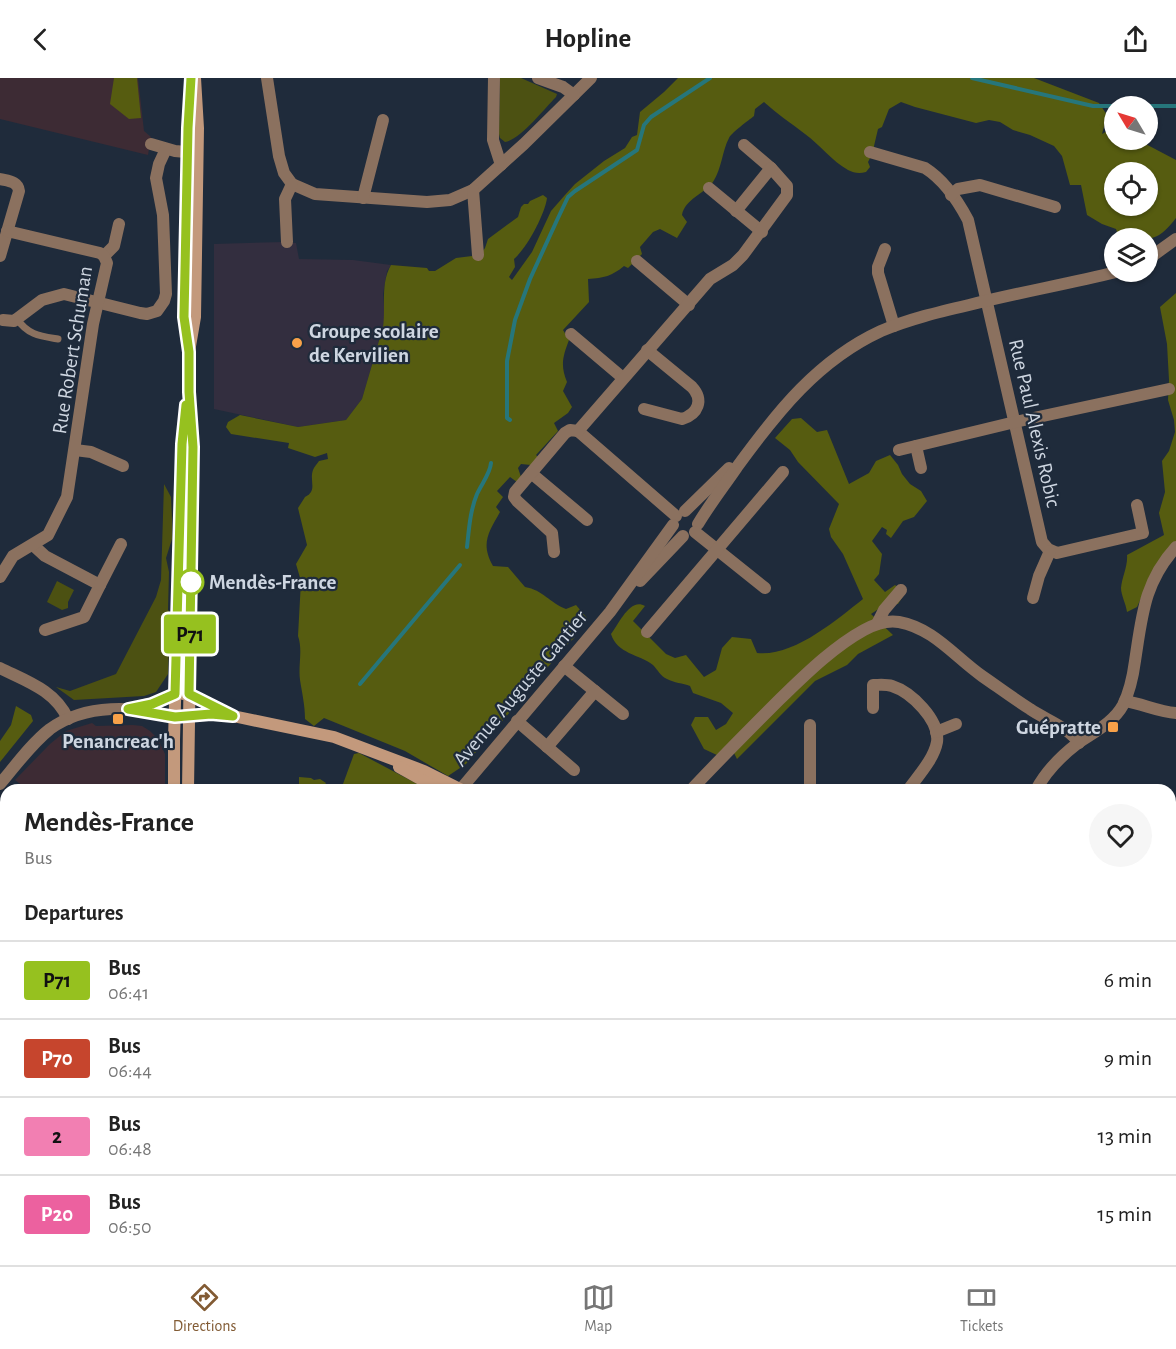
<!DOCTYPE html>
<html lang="en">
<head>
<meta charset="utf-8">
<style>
  :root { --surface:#fff; --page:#f6f6f6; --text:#222; --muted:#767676; --line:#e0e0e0; --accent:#825b34 }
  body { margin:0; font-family:"Alegreya Sans",sans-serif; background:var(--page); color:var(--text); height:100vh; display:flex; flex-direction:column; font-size:22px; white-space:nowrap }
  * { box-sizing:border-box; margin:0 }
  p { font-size:20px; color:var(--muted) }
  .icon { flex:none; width:33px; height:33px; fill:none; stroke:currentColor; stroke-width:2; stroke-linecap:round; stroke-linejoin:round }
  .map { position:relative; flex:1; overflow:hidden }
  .side { position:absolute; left:0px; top:706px; width:1176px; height:482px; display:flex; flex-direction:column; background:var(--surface); border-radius:18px 18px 0 0; box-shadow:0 2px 4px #0004 }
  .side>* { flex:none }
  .badge { padding:0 12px; border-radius:4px; font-size:21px; line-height:39px }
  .needle { width:39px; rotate:308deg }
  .tools { position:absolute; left:1104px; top:18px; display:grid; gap:12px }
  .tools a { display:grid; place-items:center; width:54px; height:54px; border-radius:50%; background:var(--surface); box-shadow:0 2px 4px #0004; font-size:30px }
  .map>.badge { position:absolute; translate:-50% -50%; box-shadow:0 0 0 3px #fff }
  h2 { padding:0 24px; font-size:22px; line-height:54px }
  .round { display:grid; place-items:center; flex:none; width:63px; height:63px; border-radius:32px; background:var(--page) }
  .summary { display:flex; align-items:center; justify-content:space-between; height:102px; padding:0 24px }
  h1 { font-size:28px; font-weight:600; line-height:45px }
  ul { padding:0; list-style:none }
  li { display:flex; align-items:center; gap:18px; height:78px; padding:0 24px; border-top:2px solid var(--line) }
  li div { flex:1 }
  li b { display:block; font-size:22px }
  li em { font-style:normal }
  li .badge { min-width:66px; font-weight:700; text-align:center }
  header { display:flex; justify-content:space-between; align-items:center; height:78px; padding:0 24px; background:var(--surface); font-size:27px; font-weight:600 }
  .dock { display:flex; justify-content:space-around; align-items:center; height:84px; border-top:2px solid var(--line); background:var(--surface); font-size:16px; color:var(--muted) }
  .dock a { display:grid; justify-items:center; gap:3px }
  .dock .current { color:var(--accent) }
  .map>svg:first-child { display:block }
</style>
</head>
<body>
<header><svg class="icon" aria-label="back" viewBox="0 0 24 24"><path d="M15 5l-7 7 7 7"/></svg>Hopline<svg class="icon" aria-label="share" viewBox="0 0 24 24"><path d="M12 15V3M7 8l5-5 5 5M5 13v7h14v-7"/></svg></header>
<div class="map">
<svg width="1176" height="1187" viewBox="0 0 1176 1187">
  <rect width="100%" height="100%" fill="#1f2b3b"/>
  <g fill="#3d2b34">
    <path d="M0,0H138L144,53L151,59L148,77L0,41Z"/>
    <path d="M92,645L96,648L133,647L142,648L150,653L158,661L165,676V712H28L15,702L50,666L66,653Z"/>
  </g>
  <path fill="#332e3f" d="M284,164L296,165L299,181L353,182L391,187L387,193L383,216L385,239L383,249L362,321L346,342L298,349L214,331V166Z"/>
  <g fill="#4c5112">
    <path d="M500,0H521L557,16L556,19C544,31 520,62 505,64L500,60L499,56Z"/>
    <path d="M164,406L171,419L172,441V461L166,480L169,494L168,532L170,534L168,596L156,614L144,618L74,622L56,609L70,613L116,596L156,519L161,502Z"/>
    <path d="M57,503L74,512L68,524V530L62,532L47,524Z"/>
  </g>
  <g fill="#565c10" fill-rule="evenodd">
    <path d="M114,0H137L141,40L129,41L110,26Z"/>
    <path d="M678,0H1034L1099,25L1107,37L1102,56L1114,49V62H1138L1176,82V140C1156,166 1149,161 1119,160L1116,151L1102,146L1087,137L1081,107H1070L1062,78L1054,68L1030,57L1013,52L1000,44L989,42L976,45L915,29L901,24L889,31L882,49L878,51L874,68L875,77L871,78L868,84L870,89L866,94C859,96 854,95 848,92C832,83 820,67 805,56C791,45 777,36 764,24L755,31L754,38C748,43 732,54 729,60C722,73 722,90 713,104C704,116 685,121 682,137L687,144L677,160L660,151L653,154L640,169L642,176L628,190L624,188C612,198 604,200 588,201L589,224L563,252L569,262C563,278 560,287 567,304L563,313L572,329L568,335L554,345L558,353L536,377L538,379L531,387L521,386L518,390L521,399L517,404L510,399L497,413L503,419L496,429L500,434C489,454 480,465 493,488L508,489L525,509C543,512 550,525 566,531L576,527L587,540L583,548L573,554L575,559L564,570L466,686L448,698L405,673L324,640L314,648L305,641C305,627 302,615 300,602C298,587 303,572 298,558L301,503L296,486L307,467L298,430L305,419C318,413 309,403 313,392C314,389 317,386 319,383L328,381L327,375L315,379L288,370L289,365L231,356L226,349L228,344L240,337L298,349L346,342L362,321L383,249C386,229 380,206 391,187L427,190L429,193H435L456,180L480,177L485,170L488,161L518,139L521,129L524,126H528L530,123L543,117L547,120C545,136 527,170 514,181L515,189L509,199L512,202L532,174L551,133L565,117L575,106L604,83L625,70L632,59L637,57L640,34L664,14ZM1114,94H1148V128H1114Z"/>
    <path d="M1176,215V463L1157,485L1137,529L1127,534C1126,526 1121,517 1121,510C1122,499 1128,488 1127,477L1164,457L1159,435L1165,414L1162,383L1169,373L1175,354L1174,342L1168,322L1169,302L1167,266L1160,229Z"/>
    <path d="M801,340L817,354L827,352L849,406L869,395L876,383L890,377L898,387L902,396L910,406L921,413L927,423L914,439L903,443L891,460L886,456L887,452L882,449L872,463L882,476L879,496L874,502L885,514L895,507L905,515L898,526H886L871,536L893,557L858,576L847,587L815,603L737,681L730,667L719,678L704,671L691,647L695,639H708L716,652L726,646L733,635L721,625L693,615L690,608C683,605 674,605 667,601C660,598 658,592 653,587C639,576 617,576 611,556C619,546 630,519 645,528L633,543L666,576L675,580L686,577L704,599L716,592L722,570L732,559L751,561L757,575C794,579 836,542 863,521L843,476L831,459L829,451L839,426L798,384L790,372L775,360L792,341Z"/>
    <path d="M16,628L31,637L33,643L0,684V663L11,647Z"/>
    <path d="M359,675L421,708L426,712H347L343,706L354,676Z"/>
    <path d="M299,699L311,700L314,702L320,701L326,705L322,712H299Z"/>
    <path d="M1174,847L1176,855V925L1170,920V850Z"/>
    <path d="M1176,935V1045L1170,1042V941Z"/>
  </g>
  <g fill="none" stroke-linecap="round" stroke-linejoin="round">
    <g stroke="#26767b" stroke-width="4">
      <path d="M972,0L1093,28H1176"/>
      <path d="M510,342L507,340V283L515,242L530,201L558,140L568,119L575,113L637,72L644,47L651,39L710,0"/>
      <path d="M467,469C469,451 470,433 477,416C482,405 490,396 491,385"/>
      <path d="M360,606L460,487"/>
    </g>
    <path stroke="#8b715f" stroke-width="7" d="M17,241C28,257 40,258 58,261"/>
    <g stroke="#8b715f" stroke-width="12">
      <path d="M267,0L279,78L284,95L292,106L315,116L427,124L450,122L473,112L524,66L591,0"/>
      <path d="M494,0L493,62L501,87"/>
      <path d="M538,0L563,9L574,17"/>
      <path d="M151,66L175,73L197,75"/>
      <path d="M744,67L771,90"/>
      <path d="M870,74L925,90C944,102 958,123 968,142L1042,464L1048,471L1057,475L1143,455L1137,427"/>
      <path d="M0,101C8,103 18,103 19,113L0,178"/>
      <path d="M709,110L762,154"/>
      <path d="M473,112L478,177"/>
      <path d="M951,117L958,111L980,107L1055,129"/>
      <path d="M363,120L383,42"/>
      <path d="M287,164L285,121L292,106"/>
      <path d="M885,171L878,189V195L894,248"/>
      <path d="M104,178L114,168L119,146"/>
      <path d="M1148,181L1176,161"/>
      <path d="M637,183L689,227"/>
      <path d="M3,242L14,243L42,222L64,216L140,235L147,236L157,233L164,223L166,216L163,137L156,100L159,86L166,71"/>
      <path d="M571,256L623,300"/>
      <path d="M644,331L682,341C698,336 704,322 692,309L647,272"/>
      <path d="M578,353L676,438"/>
      <path d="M916,368L921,390"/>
      <path d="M75,372L91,374L123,388"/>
      <path d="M899,372L1015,344L1169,311"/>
      <path d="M531,395L587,442"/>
      <path d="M685,433L729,390"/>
      <path d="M698,446C710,426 724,408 737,389C777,334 818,282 881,253C909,241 939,234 969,227C1017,215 1067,206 1116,194"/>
      <path d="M695,454L765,510"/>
      <path d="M33,467L45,478L100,507L84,539L45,552"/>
      <path d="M554,474L552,455L517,423L514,419L515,414L565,355L570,352L578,353L710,201L733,187L743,177L787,117V108L771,90L736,133"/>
      <path d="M0,499L13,478L48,457L67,419L93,246L107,185L104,178L100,175L7,153"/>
      <path d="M640,503L683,458"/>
      <path d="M100,507L121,466"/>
      <path d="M1033,520L1039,498L1050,473"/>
      <path d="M877,546L884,532L901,512"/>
      <path d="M647,554L783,394"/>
      <path d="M564,588L623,636"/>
      <path d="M0,590C26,603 55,612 68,641"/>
      <path d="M1125,623C1143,626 1159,634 1176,635"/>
      <path d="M137,629L163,622L175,616"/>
      <path d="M873,630V607C879,607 886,606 892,608C911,614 940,642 937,664C934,681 918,698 908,712"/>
      <path d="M517,643L574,692"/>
      <path d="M810,647V712"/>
      <path d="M936,654L956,646"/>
      <path d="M547,669L595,613"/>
      <path d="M0,706C16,687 31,666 50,651C86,625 135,628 175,639"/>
      <path d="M460,712L610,534L673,447"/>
      <path d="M691,712C720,681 750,651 780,621C805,597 833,569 864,552C875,546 887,542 899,544C933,550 955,579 982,598C998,609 1014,621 1030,631C1046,642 1068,649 1079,665"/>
      <path d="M1036,712C1046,693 1061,678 1078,665C1094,654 1114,644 1123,627C1130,613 1133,598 1135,583C1142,538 1144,504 1176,469"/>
      <path d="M0,968L6,970"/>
      <path d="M1170,1120L1176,1127"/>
      <path d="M447,1182L451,1187"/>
      <path d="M675,1182L685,1187"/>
      <path d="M886,1182L895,1187"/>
      <path d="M20,1187L22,1182"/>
      <path d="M257,1187V1182"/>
      <path d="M420,1187L427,1182"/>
    </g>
    <g stroke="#c3997c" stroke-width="12">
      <path d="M187,264L184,239L190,21"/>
      <path d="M183,616H189L224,634"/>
      <path d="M182,639L211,636L233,638L334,659L424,693L462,712"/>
      <path d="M399,689L440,712"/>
      <path d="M174,712V662L182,366L186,332"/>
      <path d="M188,712L193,369L189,314V274L195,239L198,50L195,0"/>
      <path d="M1046,1182L1051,1187"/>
      <path d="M180,1187V1182"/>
    </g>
  </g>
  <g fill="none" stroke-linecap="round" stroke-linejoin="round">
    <defs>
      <path id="line" d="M186,327L182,366L175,616L152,626L128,631L175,639L211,636L233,638L189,616L193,369L189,314V274L184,239L188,50L191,0"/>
    </defs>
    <use href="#line" stroke="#fff" stroke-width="14"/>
    <use href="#line" stroke="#96c11f" stroke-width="9"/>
  </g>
  <g fill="#f7a149" stroke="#1f2b3b" stroke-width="2">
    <circle cx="297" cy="265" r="6"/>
    <rect x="112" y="635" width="12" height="12" rx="3"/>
    <rect x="1107" y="643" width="12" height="12" rx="3"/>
  </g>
  <circle fill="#fff" stroke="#96c11f" stroke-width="3" cx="191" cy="504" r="12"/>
  <g text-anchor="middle" stroke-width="4.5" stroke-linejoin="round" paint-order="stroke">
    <g font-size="21" font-weight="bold" fill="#ced6e1" stroke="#1f2b3b" text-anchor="start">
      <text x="309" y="260">Groupe scolaire<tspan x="309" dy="24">de Kervilien</tspan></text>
      <text x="1101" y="656" text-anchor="end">Guépratte</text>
      <text x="118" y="670" text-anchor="middle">Penancreac'h</text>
    </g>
    <g font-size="21" fill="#ced6e1" stroke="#1f2b3b">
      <text transform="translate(72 272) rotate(-81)" y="7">Rue Robert Schuman</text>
      <text transform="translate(1035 345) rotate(77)" y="7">Rue Paul Alexis Robic</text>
      <text transform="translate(520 610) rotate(-50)" y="7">Avenue Auguste Gantier</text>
    </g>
    <g font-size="21" font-weight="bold" fill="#ced6e1" stroke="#1f2b3b" text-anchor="start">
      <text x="209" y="511">Mendès-France</text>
    </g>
  </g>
</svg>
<div class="tools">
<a><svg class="needle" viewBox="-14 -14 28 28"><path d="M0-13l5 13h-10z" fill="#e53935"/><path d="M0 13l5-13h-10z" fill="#767676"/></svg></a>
<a><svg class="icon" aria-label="locate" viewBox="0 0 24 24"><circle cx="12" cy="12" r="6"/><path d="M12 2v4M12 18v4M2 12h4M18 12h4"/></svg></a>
<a><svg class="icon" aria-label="layers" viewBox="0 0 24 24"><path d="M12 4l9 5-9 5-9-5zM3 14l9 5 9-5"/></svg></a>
</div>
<b class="badge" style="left:190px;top:556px;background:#96c11f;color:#111">P71</b>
<section class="side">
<div class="summary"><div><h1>Mendès-France</h1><p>Bus</p></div><a class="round"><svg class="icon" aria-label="heart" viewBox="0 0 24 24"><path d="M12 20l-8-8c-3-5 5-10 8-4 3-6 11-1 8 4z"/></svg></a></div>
<h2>Departures</h2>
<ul>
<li><span class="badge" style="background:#96c11f;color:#111">P71</span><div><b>Bus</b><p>06:41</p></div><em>6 min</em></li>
<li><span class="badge" style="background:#c6452d;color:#fff">P70</span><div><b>Bus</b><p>06:44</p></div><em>9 min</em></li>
<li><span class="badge" style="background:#f27fb2;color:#111">2</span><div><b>Bus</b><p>06:48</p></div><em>13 min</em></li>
<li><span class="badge" style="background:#ec619f;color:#fff">P20</span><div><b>Bus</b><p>06:50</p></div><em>15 min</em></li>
</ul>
</section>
</div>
<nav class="dock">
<a class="current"><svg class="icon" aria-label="directions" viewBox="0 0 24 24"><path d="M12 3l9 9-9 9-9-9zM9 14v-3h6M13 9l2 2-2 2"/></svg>Directions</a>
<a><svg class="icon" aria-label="map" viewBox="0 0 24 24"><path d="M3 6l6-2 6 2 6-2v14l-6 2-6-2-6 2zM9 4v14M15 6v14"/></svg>Map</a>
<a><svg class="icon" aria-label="tickets" viewBox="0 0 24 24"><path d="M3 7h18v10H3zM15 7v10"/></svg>Tickets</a>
</nav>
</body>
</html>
